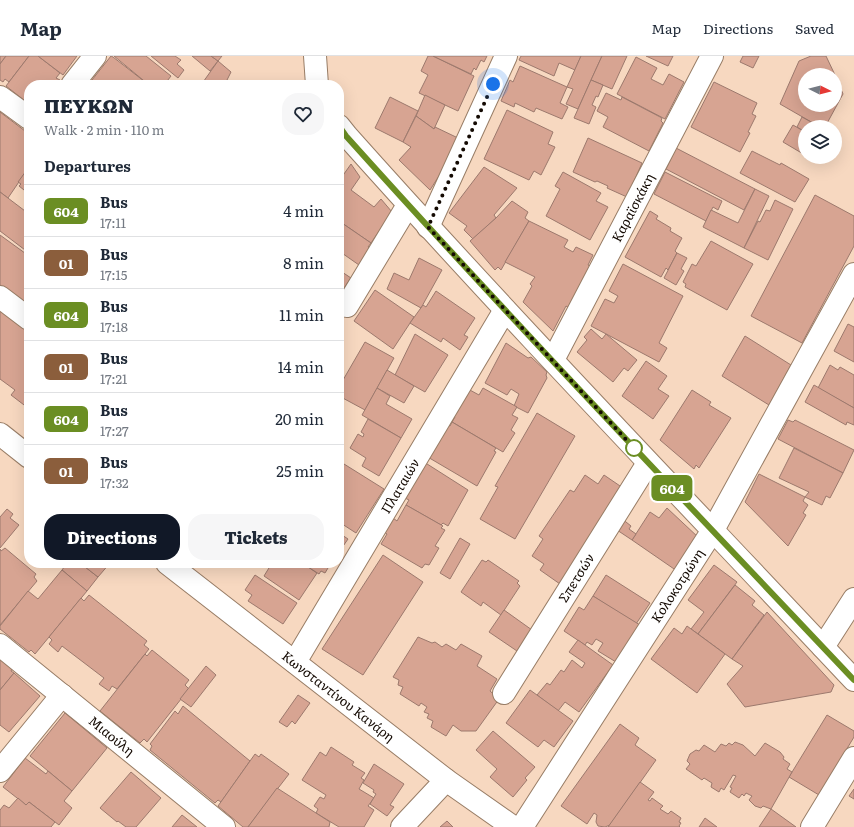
<!DOCTYPE html>
<html lang="en">
<head>
<meta charset="utf-8">
<style>
  :root { --surface:#fff; --page:#f6f6f7; --text:#1f2937; --muted:#747a83; --line:#e0e1e3; --accent:#111827 }
  body { margin:0; font-family:Literata,serif; background:var(--page); color:var(--text); height:100vh; display:flex; flex-direction:column; font-size:15px; white-space:nowrap }
  * { box-sizing:border-box; margin:0 }
  p { font-size:13px; color:var(--muted) }
  .icon { flex:none; width:22px; height:22px; fill:none; stroke:currentColor; stroke-width:2; stroke-linecap:round; stroke-linejoin:round }
  .map { position:relative; flex:1; overflow:hidden }
  .panel { position:absolute; left:24px; top:24px; width:320px; height:488px; display:flex; flex-direction:column; background:var(--surface); border-radius:16px; box-shadow:0 4px 16px #0002 }
  .panel>* { flex:none }
  .badge { padding:0 8px; border-radius:6px; font-size:14px; line-height:26px }
  .needle { width:26px; rotate:96deg }
  .controls { position:absolute; left:798px; top:12px; display:grid; gap:8px }
  .controls a { display:grid; place-items:center; width:44px; height:44px; border-radius:50%; background:var(--surface); box-shadow:0 4px 16px #0002; font-size:20px }
  .you { position:absolute; width:20px; height:20px; margin:-10px; border:3px solid #fff; border-radius:50%; background:#1a73e8; box-shadow:0 0 0 6px #1a73e833 }
  .map>.badge { position:absolute; translate:-50% -50%; box-shadow:0 0 0 2px #fff }
  h2 { padding:0 20px; font-size:15px; line-height:36px }
  .round { display:grid; place-items:center; flex:none; width:42px; height:42px; border-radius:16px; background:var(--page) }
  .headline { display:flex; align-items:center; justify-content:space-between; height:68px; padding:0 20px }
  h1 { font-size:19px; font-weight:800; line-height:30px }
  .action { display:flex; gap:8px; margin-top:auto; padding:8px 20px }
  .action a { flex:1; height:46px; border-radius:16px; background:var(--accent); color:#fff; font-size:16px; font-weight:800; line-height:46px; text-align:center }
  .action a+a { background:var(--page); color:var(--text) }
  ul { padding:0; list-style:none }
  li { display:flex; align-items:center; gap:12px; height:52px; padding:0 20px; border-top:1px solid var(--line) }
  li div { flex:1 }
  li b { display:block; font-size:15px }
  li em { font-style:normal }
  li .badge { min-width:44px; font-weight:700; text-align:center }
  header { display:flex; align-items:center; gap:24px; box-sizing:border-box; height:56px; padding:0 20px; background:var(--surface); border-bottom:1px solid var(--line) }
  header strong { font-size:19px }
  nav { display:flex; gap:22px; margin-inline-start:auto; font-size:14px }
  .map>svg:first-child { display:block }
</style>
</head>
<body>
<header>
<strong>Map</strong>
<nav><a>Map</a><a>Directions</a><a>Saved</a></nav>
</header>
<div class="map">
<svg width="854" height="771" viewBox="0 0 854 771">
  <rect width="100%" height="100%" fill="#f7d8c0"/>
  <g fill="#d7a492" stroke="#9c796d">
    <path d="M0,0H6L0,8Z"/>
    <path d="M6,0H29L9,26L5,23L3,26L0,24V8Z"/>
    <path d="M29,0H38L60,17L56,22L60,24L56,29H29V48L6,30Z"/>
    <path d="M38,0H77L63,19Z"/>
    <path d="M111,0L113,1L149,29H88Z"/>
    <path d="M114,0H146L171,20L164,29H149Z"/>
    <path d="M151,0H175L181,4L177,8L184,14L178,22Z"/>
    <path d="M192,0H211L218,5L210,15Z"/>
    <path d="M211,0H222L218,5Z"/>
    <path d="M428,0H433L474,20L458,55L419,37L428,19L421,15Z"/>
    <path d="M433,0H487L484,6L481,4L476,14L474,12L471,18Z"/>
    <path d="M521,0H581L575,14L559,7L554,20L519,4Z"/>
    <path d="M581,0H602L578,53L566,48L573,33L567,31Z"/>
    <path d="M602,0H627L612,33L591,24Z"/>
    <path d="M646,0H673L668,10Z"/>
    <path d="M743,0H759L753,12L740,6Z"/>
    <path d="M811,0H826L835,19H805V49H835V19L843,38L825,71H820L780,48L799,5Z"/>
    <path d="M636,1L657,12L651,23L663,29L669,18L684,26L665,63L617,38Z"/>
    <path d="M218,5L231,16L227,24L235,29H201Z"/>
    <path d="M520,10L567,31L560,47L568,51L562,63L536,52L534,56L515,47L514,51L501,45L510,24L513,26Z"/>
    <path d="M591,24L603,29L598,41L596,40L592,49L596,51L589,68L574,62Z"/>
    <path d="M714,26L757,47L752,58L756,60L748,76L750,77L740,96L691,71Z"/>
    <path d="M606,37L621,44L622,41L662,62L661,65L663,67L649,95L603,71L608,61L597,55Z"/>
    <path d="M425,39L445,49L434,73L416,60Z"/>
    <path d="M390,41L418,55L403,86L375,72Z"/>
    <path d="M507,54L553,76L548,88L555,91L541,119L534,115L529,124L484,103Z"/>
    <path d="M0,56L29,78V111L8,142L0,136Z"/>
    <path d="M416,60L434,73L435,71L458,82L444,112L430,134L399,104L411,91L403,86Z"/>
    <path d="M802,61L820,71H805V76L797,71Z"/>
    <path d="M793,69L805,76V99L783,86Z"/>
    <path d="M588,82L642,107L627,141L607,132L608,130L597,125L595,126L573,116Z"/>
    <path d="M676,92L755,133L744,154L666,113Z"/>
    <path d="M752,95L780,109L781,107L809,123L795,146L740,117Z"/>
    <path d="M351,108L360,121L351,134L374,151L381,143L392,156L371,187L339,165V125Z"/>
    <path d="M29,111V138L19,130L21,128L18,126Z"/>
    <path d="M484,111L517,132L494,159L496,162L473,183L464,174L467,170L449,157Z"/>
    <path d="M563,116L601,137L596,145L608,151L590,184L546,160L560,133L555,130Z"/>
    <path d="M665,116L722,145L718,154L713,151L706,165L654,138Z"/>
    <path d="M755,133L769,140L744,192L703,171L711,154L738,167Z"/>
    <path d="M0,136L29,158V197L0,175Z"/>
    <path d="M815,139L854,160V190L802,287L751,260Z"/>
    <path d="M775,144L793,153L768,204L744,192L758,165L760,166L766,154L770,155Z"/>
    <path d="M512,145L528,156L525,162L529,165L501,214L498,211L495,214L470,185L496,162Z"/>
    <path d="M650,155L658,160L656,163L671,172L670,175L682,182L675,195L677,197L668,214L666,212L661,221L625,201Z"/>
    <path d="M339,165L371,187L368,191L370,193L359,209L339,195Z"/>
    <path d="M529,165L568,184L564,191L573,196L576,191L593,199L588,209L593,212L571,253L566,250L553,275L523,246L532,230L530,228L535,221L505,206Z"/>
    <path d="M0,179L29,200V249L0,229Z"/>
    <path d="M711,185L753,208L727,254L685,231L686,228L683,226L692,208L696,210Z"/>
    <path d="M677,197L687,202L681,213L684,215L676,229L664,222Z"/>
    <path d="M419,202L442,214L421,252L387,233L394,217L409,224Z"/>
    <path d="M623,208L683,240L659,287L667,292L659,306L591,270L605,243L614,247L618,240L609,235Z"/>
    <path d="M339,214L351,222L339,239Z"/>
    <path d="M375,234L414,261L393,293L354,265Z"/>
    <path d="M436,235L475,262L464,279L468,281L460,294L443,282L441,286L410,267L423,249L426,251Z"/>
    <path d="M0,248L29,270L28,352L11,339L15,334L0,323Z"/>
    <path d="M848,268L854,271V306L834,295Z"/>
    <path d="M591,273L602,283L606,278L637,304L628,315L624,312L613,326L577,296L587,284L584,281Z"/>
    <path d="M415,278L448,299L425,336L395,319Z"/>
    <path d="M745,280L791,309L769,349L722,320Z"/>
    <path d="M365,286L394,302L365,354L339,340V331Z"/>
    <path d="M506,287L528,302L531,301L547,316L546,319L547,322L528,357L514,350L519,338L511,333L507,339L485,327Z"/>
    <path d="M646,305L667,320L658,333L669,340L653,363L622,340Z"/>
    <path d="M830,309L838,314L840,311L854,319V352L818,332Z"/>
    <path d="M387,314L414,330L404,347L377,332Z"/>
    <path d="M814,329L854,352V369L847,366L846,369L805,346Z"/>
    <path d="M377,332L390,340L386,348L412,363L401,382L362,359Z"/>
    <path d="M483,332L517,351L512,359L518,362L511,374L515,377L503,396L452,366L455,361L453,359L468,333L479,339Z"/>
    <path d="M692,334L711,346L709,349L731,362L699,412L696,409L694,413L660,384Z"/>
    <path d="M537,357L575,380L515,483L480,463L498,431L495,430Z"/>
    <path d="M368,363L401,382L379,420L362,410L366,402L350,392L358,378L363,381L364,378L361,376Z"/>
    <path d="M788,364L793,366L795,364L854,394L843,417L778,383Z"/>
    <path d="M452,366L496,392L494,395L496,396L477,430L426,400L445,367L450,370Z"/>
    <path d="M794,392L843,417L830,442L826,440L822,449L805,441L809,436L779,422Z"/>
    <path d="M424,406L468,434L448,470L443,467L441,469L406,449L409,444L403,441Z"/>
    <path d="M344,408L384,433L356,477L339,466V416Z"/>
    <path d="M759,418L805,441L803,445L808,449L803,457L806,459L788,490L745,446Z"/>
    <path d="M585,419L598,428L604,419L623,432L560,528L540,514L544,508L532,500L543,483L539,480L570,434L574,436Z"/>
    <path d="M406,449L443,470L441,472L445,474L435,490L439,492L429,509L425,508L422,512L381,488L387,478L384,476L393,462L397,465Z"/>
    <path d="M667,452L699,482L677,515L632,484L650,456L659,462Z"/>
    <path d="M7,453L13,458L10,462L19,469L0,492V461Z"/>
    <path d="M621,462L631,470L629,473L636,478L632,484L614,472Z"/>
    <path d="M339,477L348,483L339,496Z"/>
    <path d="M460,482L470,488L450,523L440,517Z"/>
    <path d="M5,492L36,518L34,521L37,525L0,569V493L1,495Z"/>
    <path d="M383,499L423,526L363,619L322,593Z"/>
    <path d="M482,504L486,506L488,504L519,525L517,527L520,530L501,559L483,546L481,550L461,536Z"/>
    <path d="M67,507H80L98,521L87,535L62,514Z"/>
    <path d="M80,507H110L98,521Z"/>
    <path d="M272,507H302L317,517L299,544L264,520Z"/>
    <path d="M302,507H331L325,517L321,515L319,518Z"/>
    <path d="M714,509L737,526L698,578L691,573L704,556L688,544Z"/>
    <path d="M62,514L87,535L35,598L31,594L29,596L0,573V570L28,535L38,543Z"/>
    <path d="M255,519L297,547L283,568L248,545L252,539L245,534Z"/>
    <path d="M606,519L650,547L636,568L593,540Z"/>
    <path d="M735,529L755,545L752,549L764,559L732,603L698,578Z"/>
    <path d="M89,539L147,585L144,589L149,593L117,633L112,630L109,635L99,628L104,622L62,590L58,596L49,588L52,584L49,581L81,542L84,545Z"/>
    <path d="M593,540L640,569L616,606L598,595L603,587L596,583L592,589L587,586L585,589L564,575L579,551L584,554Z"/>
    <path d="M504,554L532,574L517,595L489,576Z"/>
    <path d="M767,556L834,629L831,636L745,651L727,628L743,610L732,603Z"/>
    <path d="M687,570L725,598L697,637L651,603L674,572L682,578Z"/>
    <path d="M418,581L432,587L435,586L442,591L446,588L456,594L461,588L482,600L477,610L497,623L490,635L499,643L476,675H461L453,669L446,680L431,671L433,665L427,662L429,658L424,656L427,651L421,647L419,650L400,638L403,631L398,629L399,624L393,621Z"/>
    <path d="M578,584L613,609L579,656L565,646L558,655L537,639L547,627L550,629L561,614L564,616L572,604L582,612L585,607L569,596Z"/>
    <path d="M152,594L189,624L185,629L189,633L147,686L144,683L140,687L100,655L145,598L147,600Z"/>
    <path d="M0,603L12,613L11,615L14,617L0,634Z"/>
    <path d="M206,610L216,619L191,651L180,643Z"/>
    <path d="M14,617L40,640L9,676L0,669V634Z"/>
    <path d="M530,634L573,665L554,691L544,684L538,691L506,667Z"/>
    <path d="M298,639L310,647L295,668L292,665L287,671L279,666Z"/>
    <path d="M183,650L250,705L221,746L218,744L215,747L150,694L152,690L150,688L175,655L178,658Z"/>
    <path d="M65,657L107,692L72,735L30,700Z"/>
    <path d="M827,659L854,675V681L819,739L789,721Z"/>
    <path d="M620,668L639,682L635,689L656,704L610,769L605,771L598,770L596,766L597,759L594,757L587,768L561,750Z"/>
    <path d="M493,675L535,711L525,722L527,724L513,741L490,721L497,713L476,694Z"/>
    <path d="M735,686L743,689L755,700L765,687L780,696L784,701L783,703L790,708L787,713L792,716L771,753L763,750L761,752L755,750L749,744L752,740L746,737L744,740L742,738L739,742L730,736L732,732L730,731L736,720L733,719L724,734L721,732L719,736L711,731L712,727L704,722L702,724L686,713L690,708L687,705L690,698L696,694L699,695L704,689L715,696L721,688L726,690L729,687L732,689Z"/>
    <path d="M331,691L354,706L352,709L365,717L361,722L364,724L359,733L374,742L368,750L374,754L364,771H339L316,757L318,753L314,750L320,741L324,743L326,739L302,724L320,696L326,700Z"/>
    <path d="M255,698L259,701L261,698L289,718L248,771H243L218,750Z"/>
    <path d="M25,702L46,718L48,715L72,735L64,745L72,752L59,769L29,746L26,749L3,731Z"/>
    <path d="M374,708L404,728L390,749L394,751L387,760L370,748L376,738L373,736L374,734L363,727Z"/>
    <path d="M131,716L161,742L136,771H126L118,765L117,766L100,752Z"/>
    <path d="M640,726L654,736L648,744L650,745L652,742L663,750L660,753L668,758L671,755L681,762L679,766L681,767L679,770L680,771H608Z"/>
    <path d="M277,732L330,766L329,771H248Z"/>
    <path d="M854,733V743L849,740Z"/>
    <path d="M18,742L26,749L29,746L55,766L51,771H0V754L4,749L9,752Z"/>
    <path d="M771,753L796,771H759Z"/>
    <path d="M182,759L197,771H172Z"/>
    <path d="M705,762L717,771H699Z"/>
    <path d="M447,765L453,771H440Z"/>
  </g>
  <g fill="none" stroke-linecap="round" stroke-linejoin="round">
    <defs>
      <g id="minor">
        <path d="M315,0L317,29"/>
        <path d="M72,29L95,0"/>
        <path d="M0,41L29,62"/>
        <path d="M339,70L347,80C512,265 684,443 854,624"/>
        <path d="M428,171L506,0"/>
        <path d="M0,241L29,263"/>
        <path d="M347,250L408,149"/>
        <path id="s1" d="M553,304L712,0"/>
        <path d="M0,378L29,401"/>
        <path id="s2" d="M167,507L446,724L513,771"/>
        <path id="s3" d="M0,589L224,771"/>
        <path d="M823,591L854,543"/>
        <path id="s4" d="M295,606L505,254"/>
        <path id="s5" d="M504,637L648,407"/>
        <path d="M0,715L62,639"/>
        <path d="M402,771L446,724"/>
        <path id="s6" d="M522,771L713,474L854,218"/>
        <path d="M812,771L854,702"/>
      </g>
    </defs>
    <use href="#minor" stroke="#987d66" stroke-width="24"/>
    <use href="#minor" stroke="#fff" stroke-width="22"/>
  </g>
  <g fill="none" stroke-linecap="round" stroke-linejoin="round">
    <defs>
      <path id="line" d="M339,70L346,80C512,265 684,444 854,624"/>
    </defs>
    <use href="#line" stroke="#fff" stroke-width="9"/>
    <use href="#line" stroke="#6b8e23" stroke-width="6"/>
    <path stroke="#140a03" stroke-width="4" stroke-dasharray="0 7.2" d="M493,28L428,171L634,392"/>
  </g>
  <circle fill="#fff" stroke="#6b8e23" stroke-width="2" cx="634" cy="392" r="8"/>
  <g text-anchor="middle" stroke-width="3.5" stroke-linejoin="round" paint-order="stroke">
    <g font-size="13" fill="#140a03" stroke="#f7d8c0">
      <text dy="5" stroke="none"><textPath href="#s1" startOffset="172">Καραϊσκάκη</textPath></text>
      <text dy="5" stroke="none"><textPath href="#s4" startOffset="205">Πλαταιών</textPath></text>
      <text dy="5" stroke="none"><textPath href="#s5" startOffset="136">Σπετσών</textPath></text>
      <text dy="5" stroke="none"><textPath href="#s6" startOffset="287">Κολοκοτρώνη</textPath></text>
      <text dy="5" stroke="none"><textPath href="#s2" startOffset="217">Κωνσταντίνου Κανάρη</textPath></text>
      <text dy="5" stroke="none"><textPath href="#s3" startOffset="144">Μιαούλη</textPath></text>
    </g>
  </g>
</svg>
<div class="controls">
<a><svg class="needle" viewBox="-14 -14 28 28"><path d="M0-13l5 13h-10z" fill="#e53935"/><path d="M0 13l5-13h-10z" fill="#747a83"/></svg></a>
<a><svg class="icon" aria-label="layers" viewBox="0 0 24 24"><path d="M12 4l9 5-9 5-9-5zM3 14l9 5 9-5"/></svg></a>
</div>
<div class="you" style="left:493px;top:28px"></div>
<b class="badge" style="left:672px;top:432px;background:#6b8e23;color:#fff">604</b>
<section class="panel">
<div class="headline"><div><h1>ΠΕΥΚΩΝ</h1><p>Walk · 2 min · 110 m</p></div><a class="round"><svg class="icon" aria-label="heart" viewBox="0 0 24 24"><path d="M12 20l-8-8c-3-5 5-10 8-4 3-6 11-1 8 4z"/></svg></a></div>
<h2>Departures</h2>
<ul>
<li><span class="badge" style="background:#6b8e23;color:#fff">604</span><div><b>Bus</b><p>17:11</p></div><em>4 min</em></li>
<li><span class="badge" style="background:#8b5e3c;color:#fff">01</span><div><b>Bus</b><p>17:15</p></div><em>8 min</em></li>
<li><span class="badge" style="background:#6b8e23;color:#fff">604</span><div><b>Bus</b><p>17:18</p></div><em>11 min</em></li>
<li><span class="badge" style="background:#8b5e3c;color:#fff">01</span><div><b>Bus</b><p>17:21</p></div><em>14 min</em></li>
<li><span class="badge" style="background:#6b8e23;color:#fff">604</span><div><b>Bus</b><p>17:27</p></div><em>20 min</em></li>
<li><span class="badge" style="background:#8b5e3c;color:#fff">01</span><div><b>Bus</b><p>17:32</p></div><em>25 min</em></li>
</ul>
<div class="action"><a>Directions</a><a>Tickets</a></div>
</section>
</div>
</body>
</html>
